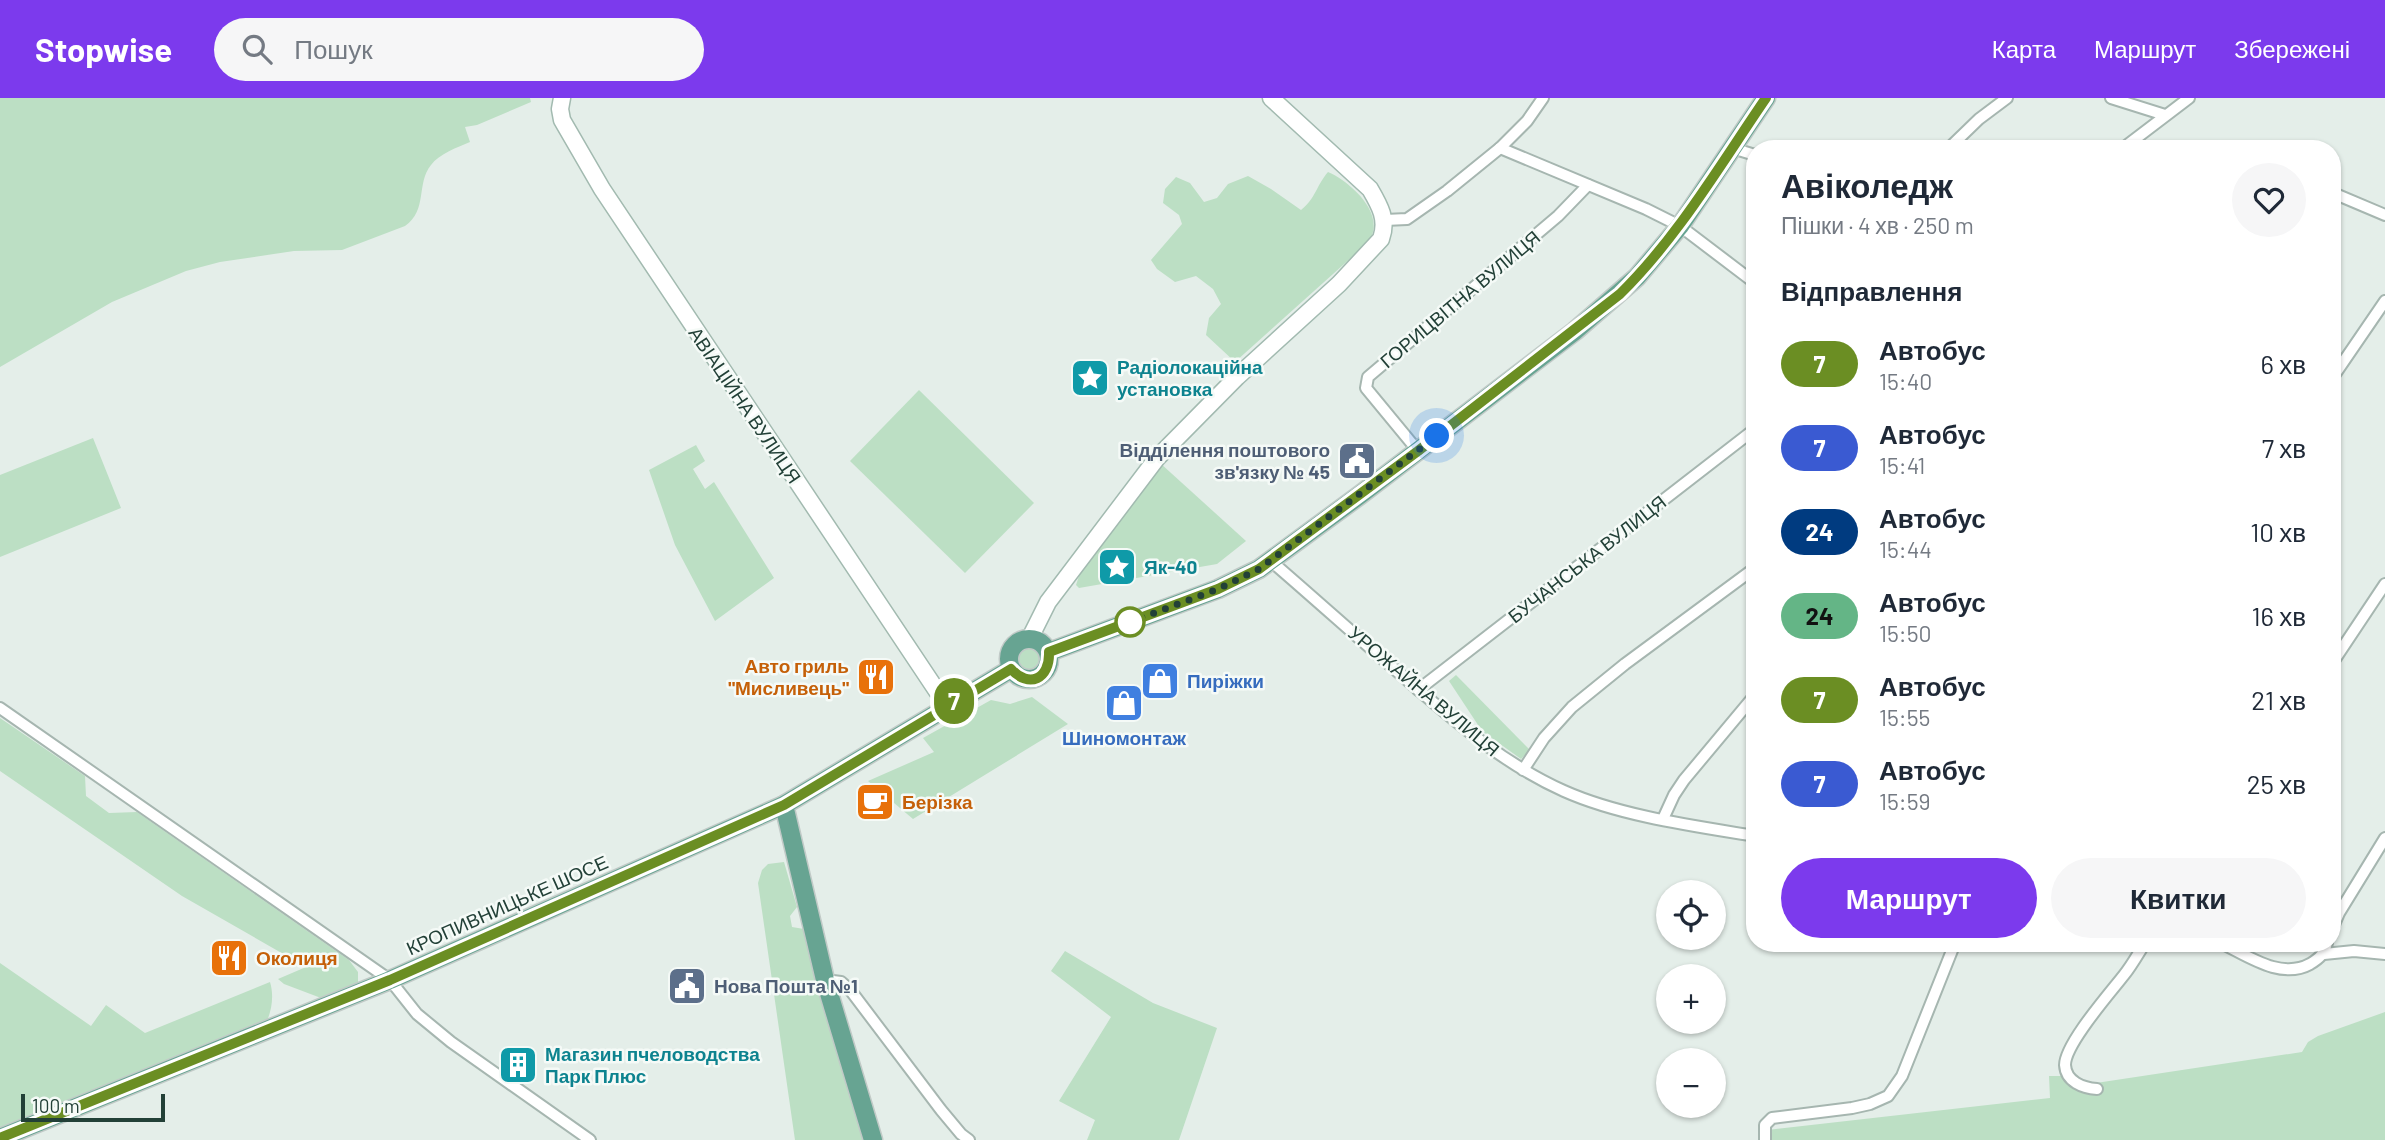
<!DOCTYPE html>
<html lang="uk">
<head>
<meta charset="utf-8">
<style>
  :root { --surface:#fff; --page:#f6f6f7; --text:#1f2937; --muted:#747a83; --accent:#7c3aed }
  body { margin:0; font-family:Barlow,sans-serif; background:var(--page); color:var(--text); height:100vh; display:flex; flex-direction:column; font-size:26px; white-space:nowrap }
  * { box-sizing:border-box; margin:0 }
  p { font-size:23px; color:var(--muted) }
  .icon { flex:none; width:38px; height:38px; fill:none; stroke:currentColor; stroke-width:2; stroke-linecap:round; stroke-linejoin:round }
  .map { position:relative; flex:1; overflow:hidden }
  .drawer { position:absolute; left:1746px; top:42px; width:595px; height:812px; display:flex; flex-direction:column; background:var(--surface); border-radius:28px; box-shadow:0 2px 5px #0004 }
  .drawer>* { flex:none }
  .badge { padding:0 14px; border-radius:23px; font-size:24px; line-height:46px }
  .fabs { position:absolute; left:1656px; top:782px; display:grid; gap:14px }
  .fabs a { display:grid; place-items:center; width:70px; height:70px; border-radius:50%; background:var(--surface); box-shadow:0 2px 5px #0004; font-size:35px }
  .scale { position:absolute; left:21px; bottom:18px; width:144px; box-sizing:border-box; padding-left:7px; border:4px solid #224037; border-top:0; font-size:19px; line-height:24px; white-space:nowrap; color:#224037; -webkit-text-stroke:5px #f5faf7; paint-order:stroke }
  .you { position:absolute; width:35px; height:35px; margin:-18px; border:5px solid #fff; border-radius:50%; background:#1a73e8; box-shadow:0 0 0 10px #1a73e833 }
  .map>.badge { position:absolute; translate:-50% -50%; box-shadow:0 0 0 4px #fff }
  h2 { padding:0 35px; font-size:26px; line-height:63px }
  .round { display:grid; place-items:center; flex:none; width:74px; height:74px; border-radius:37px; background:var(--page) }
  .head { display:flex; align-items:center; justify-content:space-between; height:119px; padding:0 35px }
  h1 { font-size:33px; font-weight:600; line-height:52px }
  .primary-button { display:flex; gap:14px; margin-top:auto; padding:14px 35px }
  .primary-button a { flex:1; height:80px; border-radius:42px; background:var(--accent); color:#fff; font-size:28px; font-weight:600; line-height:80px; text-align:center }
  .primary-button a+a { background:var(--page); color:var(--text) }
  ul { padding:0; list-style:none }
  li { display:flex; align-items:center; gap:21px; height:84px; padding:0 35px }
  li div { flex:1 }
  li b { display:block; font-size:26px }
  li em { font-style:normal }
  li .badge { min-width:77px; font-weight:700; text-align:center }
  header { display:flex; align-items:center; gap:42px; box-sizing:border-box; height:98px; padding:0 35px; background:var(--accent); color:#fff }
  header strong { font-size:33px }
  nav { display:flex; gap:38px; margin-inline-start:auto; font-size:24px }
  .search { width:490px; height:63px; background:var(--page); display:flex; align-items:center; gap:18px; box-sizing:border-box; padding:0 24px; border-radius:38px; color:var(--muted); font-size:26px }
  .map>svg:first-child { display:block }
</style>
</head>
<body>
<header>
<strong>Stopwise</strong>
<div class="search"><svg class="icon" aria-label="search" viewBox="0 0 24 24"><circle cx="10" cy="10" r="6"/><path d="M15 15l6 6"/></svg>Пошук</div>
<nav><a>Карта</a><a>Маршрут</a><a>Збережені</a></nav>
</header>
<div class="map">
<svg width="2385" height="1042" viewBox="0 0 2385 1042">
  <rect width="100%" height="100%" fill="#e4eee9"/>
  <g fill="#bcdfc4">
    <path d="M0,0H530L531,4L477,27L465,29L470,44C458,49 439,56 431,67C416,85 428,112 405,128L342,152L294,153L220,164L186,173L112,204L0,269Z"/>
    <path d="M1328,74C1347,82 1382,111 1372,137C1371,141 1365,146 1362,150L1235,264L1206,237L1209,220L1221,206L1213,191L1196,178L1175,184L1157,171L1151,162L1182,126L1179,117L1163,105L1165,91L1176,79L1190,85L1204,104L1217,100L1228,86L1248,78L1271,91L1301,112C1316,100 1316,88 1328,74Z"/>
    <path d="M919,292L1034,405L965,475L850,363Z"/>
    <path d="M93,340L121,410L0,459V377Z"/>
    <path d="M696,347L705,363L693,371L705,391L714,384L774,480L715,523L675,447L649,372Z"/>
    <path d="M1160,365L1246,443L1217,466L1079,490L1076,487L1079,478Z"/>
    <circle cx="1029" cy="561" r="13"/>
    <path d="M1456,577L1530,652L1521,661L1482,633L1449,583Z"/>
    <path d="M1032,599L1068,626L913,721L868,683L934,654L923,640L991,602L1010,606Z"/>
    <path d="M0,620L85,678L86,698L109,715L137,714L349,862L358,874V887L343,895L338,893L321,900L284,886L278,881L306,869L182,798L0,673Z"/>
    <path d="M784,764L797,809L790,818L792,829L804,831L864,1042H795L758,785L762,772L768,766Z"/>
    <path d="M1065,853L1153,905L1217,930L1179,1042H1087L1095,1022L1059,1003L1111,919L1051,873Z"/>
    <path d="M0,865L91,928L106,907L145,935L270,884C274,897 272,911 267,923L0,1040Z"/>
    <path d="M2385,914V1042H1760L1759,1033L2050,1000L2049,978H2067L2096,985L2302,954L2308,944L2318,938Z"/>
  </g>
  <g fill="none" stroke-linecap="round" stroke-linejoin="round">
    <defs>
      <g id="street">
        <path d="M2111,0L2165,17"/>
        <path d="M1500,50L1646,111L1680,128L1755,185"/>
        <path d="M1732,50L1755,57"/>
        <path d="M1948,51L1979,21L2007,0"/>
        <path d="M2122,51L2189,0"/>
        <path d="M2333,95L2385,117"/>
        <path d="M1385,122L1407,121L1447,93L1500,50L1527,23L1543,0"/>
        <path d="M2333,279L2385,203"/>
        <path d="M1418,353L1366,290L1368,279L1558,118L1588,87"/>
        <path d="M1271,463C1314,500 1356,538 1399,575C1450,619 1501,665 1564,693C1620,718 1694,728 1755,738"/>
        <path d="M2333,564L2385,486"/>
        <path d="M1418,592L1755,331"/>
        <path d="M0,610L390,882L417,916L451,944L590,1042"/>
        <path d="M1523,672L1544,640L1572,609L1625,566L1755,470"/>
        <path d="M1663,721L1674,697L1684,682L1755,597"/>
        <path d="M2333,829L2339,815L2385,740"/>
        <path d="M2221,845C2248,858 2281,882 2310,866C2320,860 2324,856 2327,845"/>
        <path d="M2324,856L2354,853L2385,856"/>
        <path d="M825,882L841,884L851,893L941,1012L961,1036L969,1042"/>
        <path d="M2097,991C2083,990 2066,984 2065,967C2065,946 2110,895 2124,877C2132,867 2138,856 2145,845"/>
        <path d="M1765,1042V1027L1772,1020L1852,1010L1870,1006L1888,998L1902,978L1955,845"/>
      </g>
      <g id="secondary">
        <path d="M562,0L560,11L562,22L602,91L947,608"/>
        <path d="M1030,540L1048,504L1157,360L1237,279L1339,186L1381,141C1388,122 1380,108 1370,91L1271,0"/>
      </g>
      <g id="primary">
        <circle cx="1029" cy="561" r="20"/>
        <path d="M1049,554L1218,491L1259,471L1360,397L1575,233L1637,179L1680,128L1766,0"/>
        <path d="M784,707L825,882L873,1042"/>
        <path d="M0,1040L390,882L784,707L1011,571"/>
      </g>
    </defs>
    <use href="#street" stroke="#a6b6b0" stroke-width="14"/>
    <use href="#secondary" stroke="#a2bab0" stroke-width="19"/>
    <use href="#primary" stroke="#c1cac7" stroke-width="21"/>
    <use href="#street" stroke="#fff" stroke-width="10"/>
    <use href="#secondary" stroke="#fff" stroke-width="16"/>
    <use href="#primary" stroke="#67a492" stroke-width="18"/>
  </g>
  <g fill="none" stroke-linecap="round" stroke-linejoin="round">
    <defs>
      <path id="line" d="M0,1040L390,882L784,707L1011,571C1029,591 1050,581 1049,554L1218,491L1259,471L1418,353L1620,196C1678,139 1720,67 1766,0"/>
    </defs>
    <use href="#line" stroke="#fff" stroke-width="16"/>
    <use href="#line" stroke="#6b8e23" stroke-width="10"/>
    <path stroke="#224037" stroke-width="7" stroke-dasharray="0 12.6" d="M1130,524L1218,491L1259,471L1437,338"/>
  </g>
  <defs>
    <symbol id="sight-square" viewBox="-11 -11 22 22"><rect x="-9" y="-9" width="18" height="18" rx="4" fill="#0f9aa8" stroke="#f5faf7"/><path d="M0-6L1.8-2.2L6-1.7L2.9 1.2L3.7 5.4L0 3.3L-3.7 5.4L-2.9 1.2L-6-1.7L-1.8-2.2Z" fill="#fff"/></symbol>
    <symbol id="civic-square" viewBox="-11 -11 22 22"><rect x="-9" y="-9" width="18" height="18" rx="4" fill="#5c6f8a" stroke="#f5faf7"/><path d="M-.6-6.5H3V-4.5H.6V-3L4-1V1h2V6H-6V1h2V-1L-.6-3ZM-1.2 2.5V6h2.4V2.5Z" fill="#fff"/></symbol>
    <symbol id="restaurant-square" viewBox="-11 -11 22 22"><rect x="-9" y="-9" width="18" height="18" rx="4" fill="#e8710a" stroke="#f5faf7"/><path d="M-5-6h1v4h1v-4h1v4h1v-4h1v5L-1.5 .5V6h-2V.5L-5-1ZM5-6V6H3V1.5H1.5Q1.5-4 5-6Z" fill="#fff"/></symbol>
    <symbol id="shop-square" viewBox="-11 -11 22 22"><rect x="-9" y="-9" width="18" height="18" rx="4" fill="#3f7fe0" stroke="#f5faf7"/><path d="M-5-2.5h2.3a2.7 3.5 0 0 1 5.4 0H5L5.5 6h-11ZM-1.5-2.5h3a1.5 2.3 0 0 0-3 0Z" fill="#fff"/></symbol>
    <symbol id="cafe-square" viewBox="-11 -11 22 22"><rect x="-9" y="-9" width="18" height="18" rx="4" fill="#e8710a" stroke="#f5faf7"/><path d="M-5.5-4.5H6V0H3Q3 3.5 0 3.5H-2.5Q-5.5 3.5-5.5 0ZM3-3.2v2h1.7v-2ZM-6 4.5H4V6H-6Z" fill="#fff"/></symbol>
    <symbol id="building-square" viewBox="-11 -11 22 22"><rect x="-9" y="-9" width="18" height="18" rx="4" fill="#0f9aa8" stroke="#f5faf7"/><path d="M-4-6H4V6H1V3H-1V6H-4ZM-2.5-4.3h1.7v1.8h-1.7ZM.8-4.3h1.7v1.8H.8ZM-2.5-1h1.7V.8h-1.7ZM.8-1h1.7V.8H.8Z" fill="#fff"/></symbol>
  </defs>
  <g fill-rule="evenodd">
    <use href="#sight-square" x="1068" y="258" width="44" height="44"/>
    <use href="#civic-square" x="1335" y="341" width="44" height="44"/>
    <use href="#sight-square" x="1095" y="447" width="44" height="44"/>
    <use href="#restaurant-square" x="854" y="557" width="44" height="44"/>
    <use href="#shop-square" x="1138" y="561" width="44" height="44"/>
    <use href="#shop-square" x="1102" y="583" width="44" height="44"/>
    <use href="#cafe-square" x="853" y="682" width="44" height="44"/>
    <use href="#restaurant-square" x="207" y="838" width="44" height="44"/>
    <use href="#civic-square" x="665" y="866" width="44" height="44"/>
    <use href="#building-square" x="496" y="945" width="44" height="44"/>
  </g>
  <circle fill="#fff" stroke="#6b8e23" stroke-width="3.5" cx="1130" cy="524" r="14"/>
  <g text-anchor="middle" stroke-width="5" stroke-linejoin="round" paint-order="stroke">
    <g font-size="19" fill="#224037" stroke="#f5faf7">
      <text transform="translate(1460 201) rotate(-40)" y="7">ГОРИЦВІТНА ВУЛИЦЯ</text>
      <text transform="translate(745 307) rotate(56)" y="7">АВІАЦІЙНА ВУЛИЦЯ</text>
      <text transform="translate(1587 461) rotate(-38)" y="7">БУЧАНСЬКА ВУЛИЦЯ</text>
      <text transform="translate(1424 593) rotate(40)" y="7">УРОЖАЙНА ВУЛИЦЯ</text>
      <text transform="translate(507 807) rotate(-24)" y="7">КРОПИВНИЦЬКЕ ШОСЕ</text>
    </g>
    <g font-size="19" font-weight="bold" fill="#0d838f" stroke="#f5faf7" text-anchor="start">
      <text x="1117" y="276">Радіолокаційна<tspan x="1117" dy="22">установка</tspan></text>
      <text x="1144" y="476">Як-40</text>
      <text x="545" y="963">Магазин пчеловодства<tspan x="545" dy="22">Парк Плюс</tspan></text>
    </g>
    <g font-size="19" font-weight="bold" fill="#4e5e75" stroke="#f5faf7" text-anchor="end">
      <text x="1330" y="359">Відділення поштового<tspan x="1330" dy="22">зв'язку № 45</tspan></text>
      <text x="714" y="895" text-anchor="start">Нова Пошта №1</text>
    </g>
    <g font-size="19" font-weight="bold" fill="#c56008" stroke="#f5faf7" text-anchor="start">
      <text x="849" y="575" text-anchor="end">Авто гриль<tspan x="849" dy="22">"Мисливець"</tspan></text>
      <text x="902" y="711">Берізка</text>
      <text x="256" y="867">Околиця</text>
    </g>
    <g font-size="19" font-weight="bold" fill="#366cbe" stroke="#f5faf7" text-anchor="start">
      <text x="1187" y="590">Пиріжки</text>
      <text x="1124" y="647" text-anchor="middle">Шиномонтаж</text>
    </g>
  </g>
</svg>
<div class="fabs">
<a><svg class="icon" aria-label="locate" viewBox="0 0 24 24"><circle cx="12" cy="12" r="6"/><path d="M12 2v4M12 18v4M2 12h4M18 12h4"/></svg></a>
<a>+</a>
<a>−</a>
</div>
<div class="scale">100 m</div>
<div class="you" style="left:1437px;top:338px"></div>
<b class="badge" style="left:954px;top:603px;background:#6b8e23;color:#fff">7</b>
<section class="drawer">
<div class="head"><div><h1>Авіколедж</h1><p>Пішки · 4 хв · 250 m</p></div><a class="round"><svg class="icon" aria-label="heart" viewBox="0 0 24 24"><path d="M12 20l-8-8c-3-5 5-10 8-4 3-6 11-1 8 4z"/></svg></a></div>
<h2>Відправлення</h2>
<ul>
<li><span class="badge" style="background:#6b8e23;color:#fff">7</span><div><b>Автобус</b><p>15:40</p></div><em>6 хв</em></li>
<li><span class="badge" style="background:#3a5ad2;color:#fff">7</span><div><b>Автобус</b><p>15:41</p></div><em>7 хв</em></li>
<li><span class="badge" style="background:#003b80;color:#fff">24</span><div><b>Автобус</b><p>15:44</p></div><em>10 хв</em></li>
<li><span class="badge" style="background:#64b586;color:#111">24</span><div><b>Автобус</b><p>15:50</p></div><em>16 хв</em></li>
<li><span class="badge" style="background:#6b8e23;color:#fff">7</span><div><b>Автобус</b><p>15:55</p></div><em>21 хв</em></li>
<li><span class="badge" style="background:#3a5ad2;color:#fff">7</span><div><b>Автобус</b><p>15:59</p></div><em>25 хв</em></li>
</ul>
<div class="primary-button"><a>Маршрут</a><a>Квитки</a></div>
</section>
</div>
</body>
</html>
